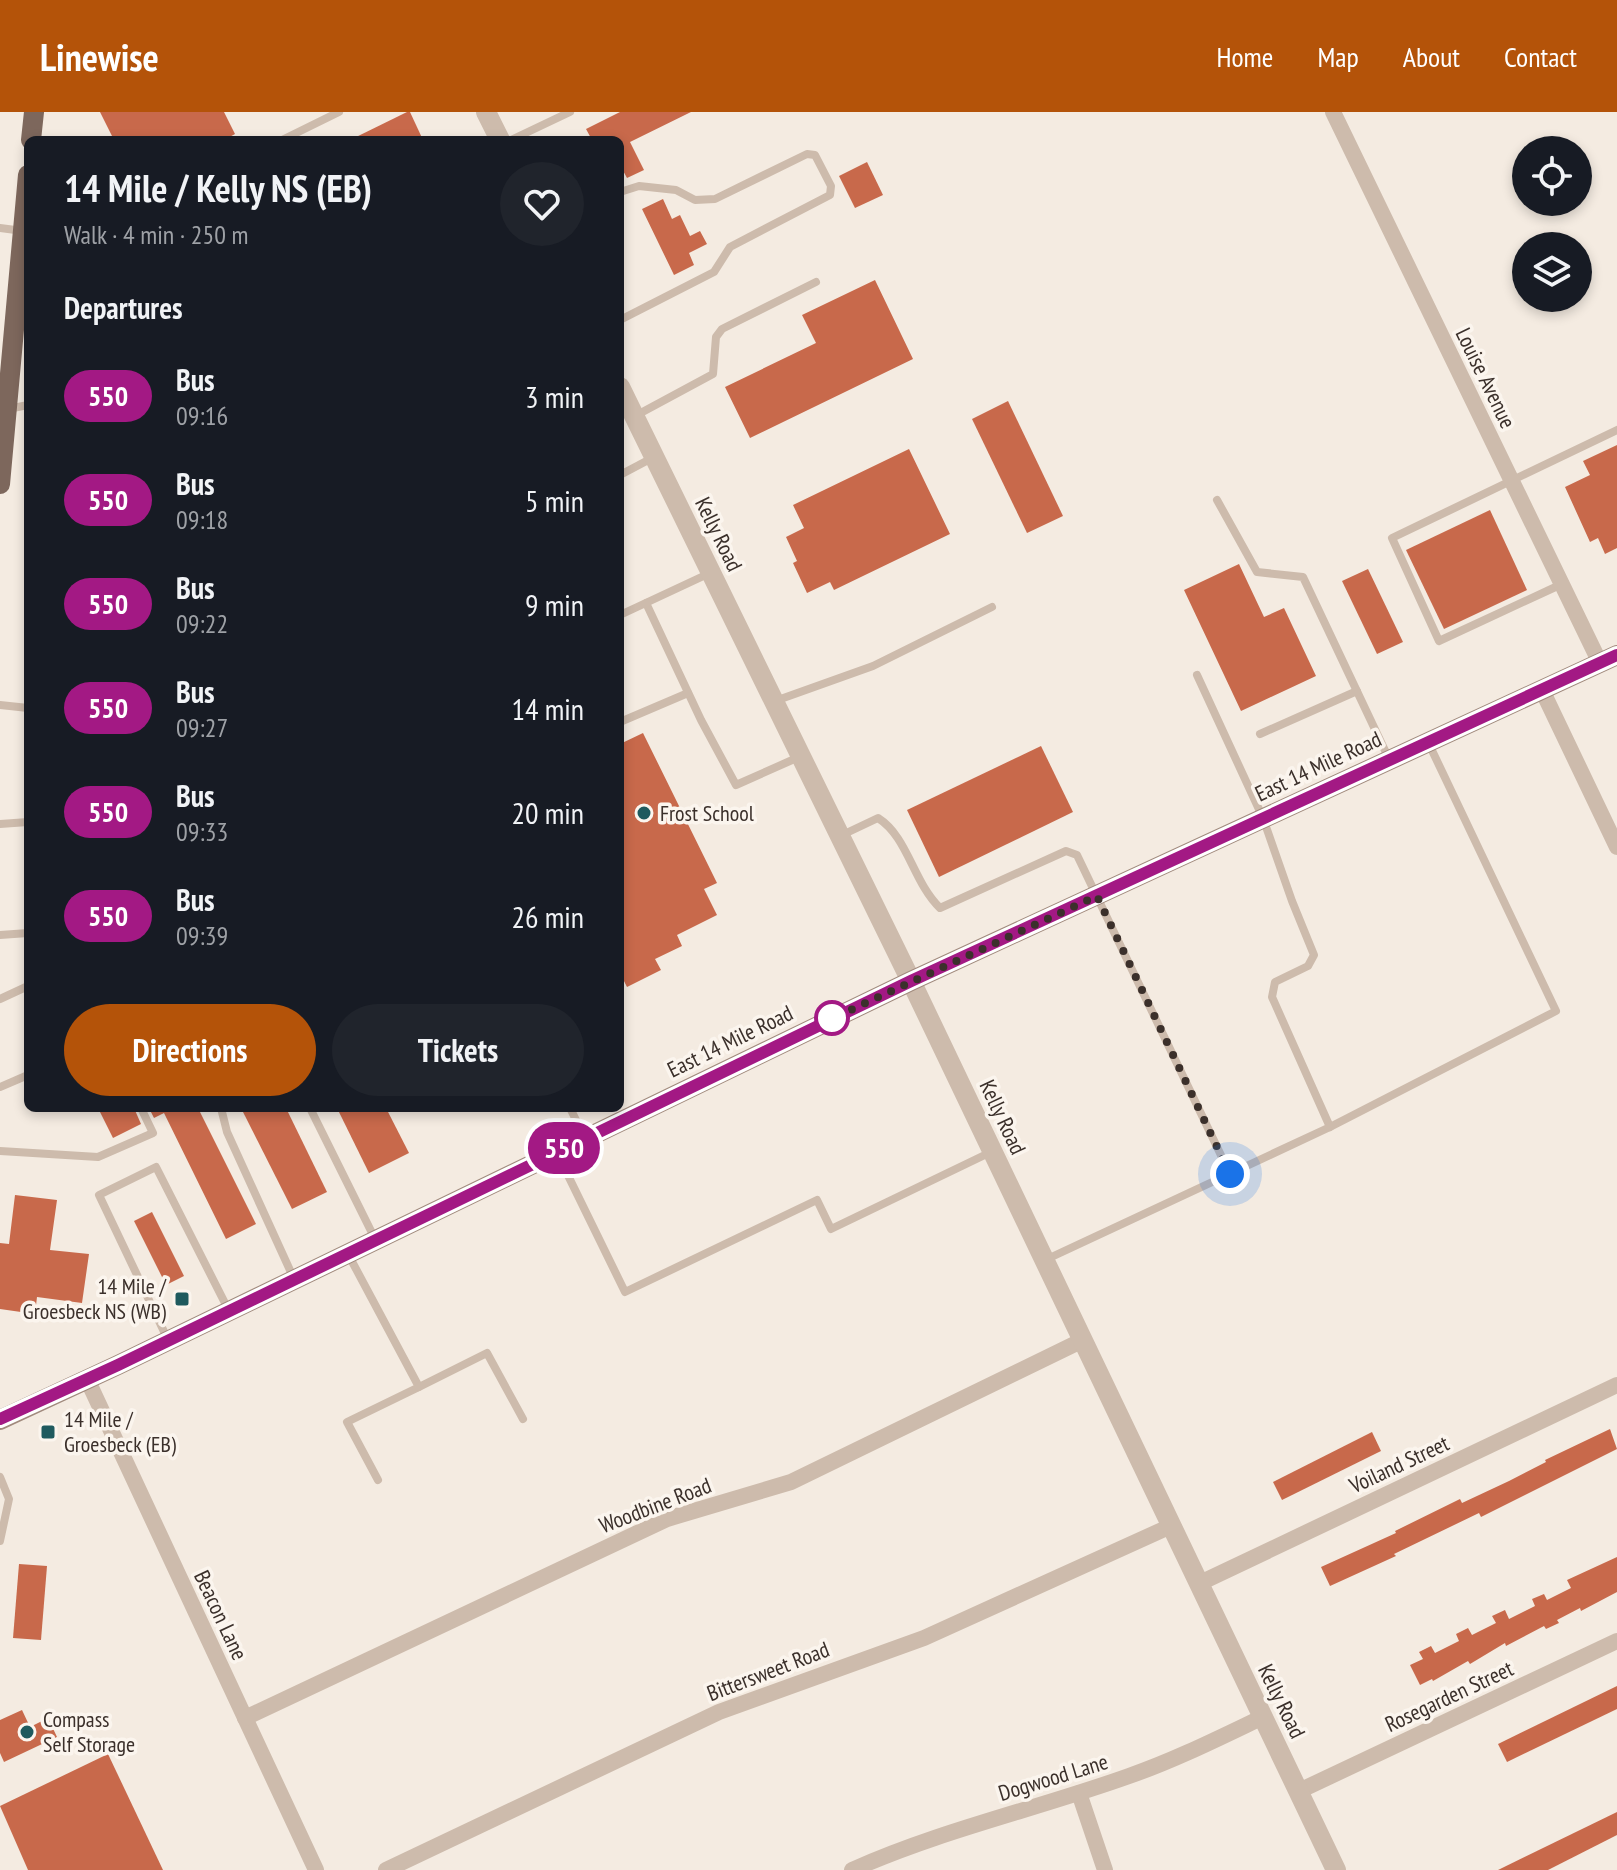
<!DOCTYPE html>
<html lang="en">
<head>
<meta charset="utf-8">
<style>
  :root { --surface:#171b24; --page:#20242c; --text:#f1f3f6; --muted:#9ea1a6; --accent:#b45309 }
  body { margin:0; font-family:"PT Sans Narrow",sans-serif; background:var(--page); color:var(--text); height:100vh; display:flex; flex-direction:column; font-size:30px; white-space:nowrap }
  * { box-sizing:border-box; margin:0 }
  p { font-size:26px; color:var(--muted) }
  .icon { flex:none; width:44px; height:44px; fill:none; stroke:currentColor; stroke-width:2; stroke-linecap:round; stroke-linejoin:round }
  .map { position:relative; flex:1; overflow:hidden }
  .sheet { position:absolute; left:24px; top:24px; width:600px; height:976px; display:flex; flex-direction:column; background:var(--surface); border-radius:12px; box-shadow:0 4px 12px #0003 }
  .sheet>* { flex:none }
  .badge { padding:0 16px; border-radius:26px; font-size:28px; line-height:52px }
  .tools { position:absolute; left:1512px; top:24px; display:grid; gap:16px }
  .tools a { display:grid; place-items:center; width:80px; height:80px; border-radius:50%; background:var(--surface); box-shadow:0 4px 12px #0003; font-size:40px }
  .you { position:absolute; width:40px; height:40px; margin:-20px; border:6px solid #fff; border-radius:50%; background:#1a73e8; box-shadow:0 0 0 12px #1a73e833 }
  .map>.badge { position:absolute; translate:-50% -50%; box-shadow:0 0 0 4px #fff }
  h2 { padding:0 40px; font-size:30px; line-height:72px }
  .round { display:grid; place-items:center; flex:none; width:84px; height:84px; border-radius:42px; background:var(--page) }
  .overview { display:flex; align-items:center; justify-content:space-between; height:136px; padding:0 40px }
  h1 { font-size:38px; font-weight:700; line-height:60px }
  .action { display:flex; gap:16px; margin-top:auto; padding:16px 40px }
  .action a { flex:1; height:92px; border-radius:48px; background:var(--accent); color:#fff; font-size:32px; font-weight:700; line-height:92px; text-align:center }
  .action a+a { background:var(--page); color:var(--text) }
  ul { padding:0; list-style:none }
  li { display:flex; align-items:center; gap:24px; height:104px; padding:0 40px }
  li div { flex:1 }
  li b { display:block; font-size:30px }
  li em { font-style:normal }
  li .badge { min-width:88px; font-weight:700; text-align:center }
  header { display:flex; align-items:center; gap:48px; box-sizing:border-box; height:112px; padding:0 40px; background:var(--accent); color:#fff }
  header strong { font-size:38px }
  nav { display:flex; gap:44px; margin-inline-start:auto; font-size:28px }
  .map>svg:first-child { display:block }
</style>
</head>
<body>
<header>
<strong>Linewise</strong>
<nav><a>Home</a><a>Map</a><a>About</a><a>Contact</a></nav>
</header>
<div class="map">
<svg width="1617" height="1758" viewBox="0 0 1617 1758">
  <rect width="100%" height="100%" fill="#f4ebe1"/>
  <g fill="#c8694b">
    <path d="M100,0H224L235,22L224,28H114Z"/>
    <path d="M407,0H410L423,28H350Z"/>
    <path d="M620,0H691L630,30L644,58L627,66L620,53V28H592L586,17Z"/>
    <path d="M867,50L883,83L855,96L839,64Z"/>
    <path d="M663,87L672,107L680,103L690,124L700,119L707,132L689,141L694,153L674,163L642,97Z"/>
    <path d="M875,168L913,247L750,326L725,275L816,231L802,203Z"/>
    <path d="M1008,289L1063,404L1027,421L972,307Z"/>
    <path d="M1617,333V436L1605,442L1598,426L1590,430L1565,375L1590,363L1583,349Z"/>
    <path d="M909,337L950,422L834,478L830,470L807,481L793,451L797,449L786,425L804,416L793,393Z"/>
    <path d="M1490,398L1527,478L1444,517L1406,438Z"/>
    <path d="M1239,452L1264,505L1284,496L1316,564L1241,599L1184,478Z"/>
    <path d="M1368,457L1403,530L1377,542L1342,469Z"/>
    <path d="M643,621L717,771L704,777L717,803L677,823L682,834L655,847L661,858L627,875L620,861V632Z"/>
    <path d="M1041,634L1073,700L939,765L907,698Z"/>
    <path d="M98,996H134L141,1012L113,1026Z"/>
    <path d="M149,996H198L256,1112L226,1127L164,1001L154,1006Z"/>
    <path d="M241,996H286L327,1080L292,1097Z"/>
    <path d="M337,996H386L409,1041L369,1061Z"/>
    <path d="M15,1083L57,1088L50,1138L89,1142L82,1191L37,1185L35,1202L0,1197V1131L9,1132Z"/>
    <path d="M152,1100L184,1164L166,1173L134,1109Z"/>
    <path d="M1610,1317L1617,1337L1481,1405L1479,1401L1394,1442L1396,1444L1330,1474L1321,1455L1396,1421L1395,1419L1460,1387L1462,1391L1509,1369L1546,1350L1545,1348Z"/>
    <path d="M1372,1320L1381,1339L1282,1388L1273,1370Z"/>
    <path d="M1617,1445V1480L1581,1499L1580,1496L1557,1508L1559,1511L1546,1517L1544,1514L1506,1534L1505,1531L1470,1552L1468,1549L1433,1569L1432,1567L1420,1573L1410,1553L1423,1547L1419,1540L1431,1534L1435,1541L1459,1529L1456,1522L1468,1516L1472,1523L1496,1511L1492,1504L1505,1498L1509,1507L1535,1494L1532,1487L1544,1482L1547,1488L1571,1476L1567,1468Z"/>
    <path d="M19,1452L47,1454L41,1528L13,1526Z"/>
    <path d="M1617,1574V1597L1507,1650L1498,1632Z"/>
    <path d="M22,1598L30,1615L48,1606L57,1625L4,1650L0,1641V1608Z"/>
    <path d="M108,1642L163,1758H28L0,1694Z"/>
    <path d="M1617,1700V1723L1548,1758H1498Z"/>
  </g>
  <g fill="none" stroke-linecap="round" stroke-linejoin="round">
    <g stroke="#cdbbac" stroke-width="8">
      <path d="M282,28L339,0"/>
      <path d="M511,28L570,0"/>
      <path d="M620,80L639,74L676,78L695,88L715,87L807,42L815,43L831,74L830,83L730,135L714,160L620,208"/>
      <path d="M0,116L23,119"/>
      <path d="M8,297L28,293"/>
      <path d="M635,304L713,262L716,225L722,217L816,170"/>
      <path d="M620,363L654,345"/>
      <path d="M1217,388L1257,460L1303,465L1389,647"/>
      <path d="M1562,472L1439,529L1392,426L1617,318"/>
      <path d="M646,491L701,608L736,673L799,645"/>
      <path d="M620,503L710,461"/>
      <path d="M1197,563L1263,706L1292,789L1314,843L1308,854L1275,870L1272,885L1330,1015"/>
      <path d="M775,589L873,554L992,495"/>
      <path d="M0,593L28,596"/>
      <path d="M620,610L688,581"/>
      <path d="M1260,622L1357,579"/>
      <path d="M0,712L28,710"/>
      <path d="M840,724L878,706C908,725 913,770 940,796L1066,739L1077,743L1230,1062"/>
      <path d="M0,823L28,821"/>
      <path d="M0,887L28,874"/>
      <path d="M0,975L28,963"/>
      <path d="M221,996L227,1020L294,1167"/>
      <path d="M310,996L375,1127"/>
      <path d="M570,996L585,1026"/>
      <path d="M0,1039L98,1045L153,1021L141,996"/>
      <path d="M557,1041L625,1180L817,1088L831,1117L991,1040"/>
      <path d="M348,1142L419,1275L347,1310L378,1368"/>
      <path d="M1045,1148L1330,1015L1556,899L1428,630"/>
      <path d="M168,1228L99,1083L156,1055L229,1199"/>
      <path d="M419,1275L487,1241L523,1307"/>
      <path d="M0,1365L9,1387L0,1429"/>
    </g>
    <g stroke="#cdbbac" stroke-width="16">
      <path d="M1333,0L1600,551"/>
      <path d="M1542,578L1617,735"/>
      <path d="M87,1267L316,1758"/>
      <path d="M1200,1471L1617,1273"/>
      <path d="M245,1606L667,1407L791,1370L1083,1228"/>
      <path d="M1299,1679L1617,1529"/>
      <path d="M1079,1681L1105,1758"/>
      <path d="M386,1758L719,1600L924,1526L1171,1414"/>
      <path d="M852,1758C941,1718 1037,1697 1129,1664C1175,1648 1219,1626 1263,1605"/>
    </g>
    <g stroke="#cdbbac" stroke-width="20">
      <path d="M486,0L500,28"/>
      <path d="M620,275L911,869L1336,1758"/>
    </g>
    <path stroke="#a18a7d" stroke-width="20" d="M0,1308L118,1253L911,869L1617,543"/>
    <g stroke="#7d675c" stroke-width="20">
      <path d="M31,28L34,0"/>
      <path d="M0,372L28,63"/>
    </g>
  </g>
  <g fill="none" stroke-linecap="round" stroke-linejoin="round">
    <defs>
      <path id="line" d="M0,1307L118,1253L911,869L1617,543"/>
    </defs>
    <use href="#line" stroke="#fff" stroke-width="18"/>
    <use href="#line" stroke="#a31984" stroke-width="12"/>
    <path stroke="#3b302b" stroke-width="8" stroke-dasharray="0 14.4" d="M832,906L829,908L1097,784L1230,1062"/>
  </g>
  <g fill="#1f5a5e" stroke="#fbf5ee" stroke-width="3">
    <circle cx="644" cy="701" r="8"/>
    <rect x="174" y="1179" width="16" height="16" rx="4"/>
    <rect x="40" y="1312" width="16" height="16" rx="4"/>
    <circle cx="27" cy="1620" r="8"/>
  </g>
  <circle fill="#fff" stroke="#a31984" stroke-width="4" cx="832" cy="906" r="16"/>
  <g text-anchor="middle" stroke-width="7" stroke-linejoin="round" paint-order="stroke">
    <g font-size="22" fill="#3b302b" stroke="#fbf5ee">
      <text transform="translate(1486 266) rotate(64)" y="8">Louise Avenue</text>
      <text transform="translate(719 422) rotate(64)" y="8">Kelly Road</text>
      <text transform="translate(1318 654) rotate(-25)" y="8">East 14 Mile Road</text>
      <text transform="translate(730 929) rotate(-26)" y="8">East 14 Mile Road</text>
      <text transform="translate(1003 1005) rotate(65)" y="8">Kelly Road</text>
      <text transform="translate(1399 1352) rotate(-25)" y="8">Voiland Street</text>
      <text transform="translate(655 1393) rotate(-21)" y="8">Woodbine Road</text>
      <text transform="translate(221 1503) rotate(65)" y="8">Beacon Lane</text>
      <text transform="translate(768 1559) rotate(-21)" y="8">Bittersweet Road</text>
      <text transform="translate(1449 1584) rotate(-25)" y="8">Rosegarden Street</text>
      <text transform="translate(1282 1589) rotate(64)" y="8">Kelly Road</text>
      <text transform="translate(1053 1665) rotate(-17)" y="8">Dogwood Lane</text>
    </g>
    <g font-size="22" fill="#3b302b" stroke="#fbf5ee" text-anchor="start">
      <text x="660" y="709">Frost School</text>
      <text x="166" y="1182" text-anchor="end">14 Mile /<tspan x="166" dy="25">Groesbeck NS (WB)</tspan></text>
      <text x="64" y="1315">14 Mile /<tspan x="64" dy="25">Groesbeck (EB)</tspan></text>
      <text x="43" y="1615">Compass<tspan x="43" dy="25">Self Storage</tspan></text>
    </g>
  </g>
</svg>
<div class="tools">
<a><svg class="icon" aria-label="locate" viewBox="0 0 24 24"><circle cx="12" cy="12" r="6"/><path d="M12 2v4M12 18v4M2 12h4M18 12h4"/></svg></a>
<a><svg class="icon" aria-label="layers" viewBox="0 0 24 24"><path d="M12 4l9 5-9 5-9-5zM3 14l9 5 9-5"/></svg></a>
</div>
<div class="you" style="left:1230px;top:1062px"></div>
<b class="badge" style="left:564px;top:1036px;background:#a31984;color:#fff">550</b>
<section class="sheet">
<div class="overview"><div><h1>14 Mile / Kelly NS (EB)</h1><p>Walk · 4 min · 250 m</p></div><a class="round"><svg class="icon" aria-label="heart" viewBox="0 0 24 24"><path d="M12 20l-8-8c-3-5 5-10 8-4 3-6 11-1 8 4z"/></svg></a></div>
<h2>Departures</h2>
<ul>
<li><span class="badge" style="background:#a31984;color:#fff">550</span><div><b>Bus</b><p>09:16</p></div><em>3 min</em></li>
<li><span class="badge" style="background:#a31984;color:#fff">550</span><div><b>Bus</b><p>09:18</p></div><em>5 min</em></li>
<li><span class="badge" style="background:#a31984;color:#fff">550</span><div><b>Bus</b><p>09:22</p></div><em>9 min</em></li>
<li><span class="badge" style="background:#a31984;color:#fff">550</span><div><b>Bus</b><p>09:27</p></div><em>14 min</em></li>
<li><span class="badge" style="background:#a31984;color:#fff">550</span><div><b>Bus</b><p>09:33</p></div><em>20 min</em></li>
<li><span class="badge" style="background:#a31984;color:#fff">550</span><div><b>Bus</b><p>09:39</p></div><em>26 min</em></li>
</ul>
<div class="action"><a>Directions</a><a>Tickets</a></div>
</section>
</div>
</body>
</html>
